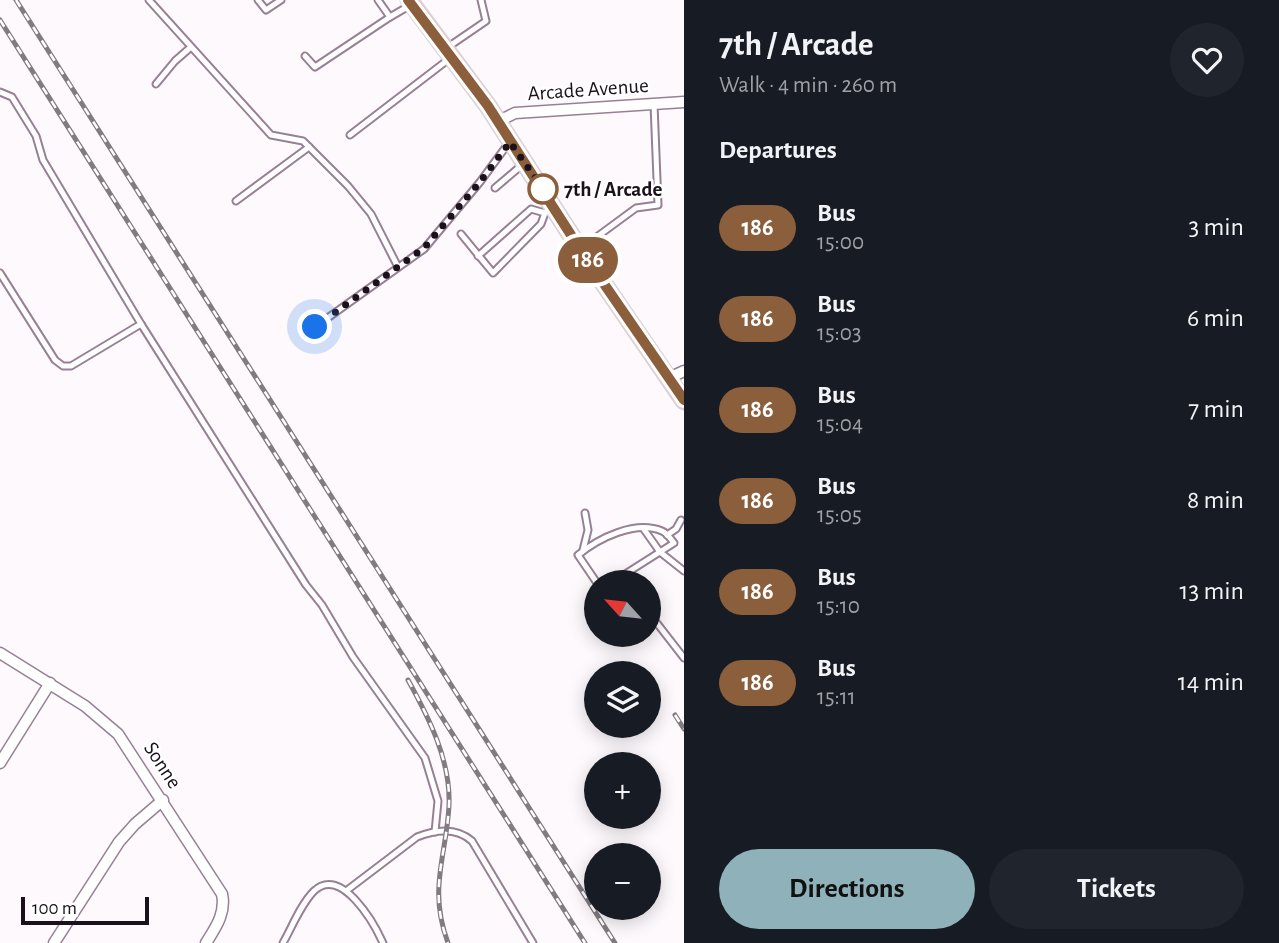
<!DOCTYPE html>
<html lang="en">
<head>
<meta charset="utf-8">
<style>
  :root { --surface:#171b24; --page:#20242c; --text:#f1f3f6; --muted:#9ea1a6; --accent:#8fb1b9 }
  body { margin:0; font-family:"Alegreya Sans",sans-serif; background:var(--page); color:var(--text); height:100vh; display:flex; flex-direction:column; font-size:26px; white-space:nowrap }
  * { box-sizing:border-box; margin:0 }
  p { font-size:23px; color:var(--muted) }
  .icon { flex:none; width:38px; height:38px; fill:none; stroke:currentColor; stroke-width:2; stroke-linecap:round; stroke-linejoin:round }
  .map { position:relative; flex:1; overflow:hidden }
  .sheet { display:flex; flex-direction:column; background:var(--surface); width:595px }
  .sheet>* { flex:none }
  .badge { padding:0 14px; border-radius:23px; font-size:24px; line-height:46px }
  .needle { width:46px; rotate:297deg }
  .controls { position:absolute; left:584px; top:570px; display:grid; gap:14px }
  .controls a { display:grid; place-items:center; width:77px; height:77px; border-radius:50%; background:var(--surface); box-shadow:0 4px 18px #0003; font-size:35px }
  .scale { position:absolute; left:21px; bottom:18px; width:128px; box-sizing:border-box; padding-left:7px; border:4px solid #1a111a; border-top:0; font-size:19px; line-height:24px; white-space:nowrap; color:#1a111a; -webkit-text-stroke:5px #fff; paint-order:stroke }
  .you { position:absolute; width:35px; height:35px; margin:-18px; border:5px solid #fff; border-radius:50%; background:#1a73e8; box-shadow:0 0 0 10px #1a73e833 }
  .map>.badge { position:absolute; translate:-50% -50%; box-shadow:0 0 0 4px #fff }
  h2 { padding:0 35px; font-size:26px; line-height:63px }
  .round { display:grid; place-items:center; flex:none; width:74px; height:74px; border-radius:37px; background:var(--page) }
  .headline { display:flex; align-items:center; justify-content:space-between; height:119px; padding:0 35px }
  h1 { font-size:33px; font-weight:700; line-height:52px }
  .primary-button { display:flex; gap:14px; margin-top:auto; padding:14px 35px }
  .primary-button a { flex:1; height:80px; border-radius:42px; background:var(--accent); color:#111; font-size:28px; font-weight:700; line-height:80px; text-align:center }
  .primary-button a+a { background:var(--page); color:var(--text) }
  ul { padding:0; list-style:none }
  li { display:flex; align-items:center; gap:21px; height:91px; padding:0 35px }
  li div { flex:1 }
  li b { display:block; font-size:26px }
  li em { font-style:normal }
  li .badge { min-width:77px; font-weight:700; text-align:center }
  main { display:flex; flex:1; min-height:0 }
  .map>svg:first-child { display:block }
</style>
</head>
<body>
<main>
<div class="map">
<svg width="684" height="943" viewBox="0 0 684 943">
  <rect width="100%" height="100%" fill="#fef9fd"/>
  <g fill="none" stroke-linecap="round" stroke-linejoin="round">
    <defs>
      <g id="lane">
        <path d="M149,0L271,135L303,141L348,186L371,214L398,267"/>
        <path d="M258,0L266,10L281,0"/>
        <path d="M378,0L390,17L409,6"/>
        <path d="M448,47L486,21L481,0"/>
        <path d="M305,56L315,67L390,17"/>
        <path d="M156,84L175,61L191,47"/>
        <path d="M0,92L12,97L36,136L43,160L141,324L306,585L322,605L353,657L425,758L438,801L435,832"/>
        <path d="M350,135L449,59"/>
        <path d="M495,188L522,165"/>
        <path d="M236,201L309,147"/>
        <path d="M461,234L493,273L541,224L545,213L550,210"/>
        <path d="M583,247L636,208L658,205L654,104"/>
        <path d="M478,256L531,209L545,213"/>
        <path d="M0,273L55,360L63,366H71L141,324"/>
        <path d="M315,327L424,249L480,182L508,144"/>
        <path d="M643,528L660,552L684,571"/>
        <path d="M667,535L676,529L681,520"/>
        <path d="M583,550L588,530L585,513"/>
        <path d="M597,583L578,555C599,538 635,520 662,531C667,533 671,539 674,543L611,583"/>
        <path d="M649,613L684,658"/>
        <path d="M346,891L417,837C435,830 456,827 472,841L533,943"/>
        <path d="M283,943C292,927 301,904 314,891C341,865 374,923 383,943"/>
      </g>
      <g id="street">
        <path d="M497,122L515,113L684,102"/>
        <path d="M669,378L684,371"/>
        <path d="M0,653L85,706L118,734L222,894C226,913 216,927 206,943"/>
        <path d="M0,763L50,683"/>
        <path d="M54,943L119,842L135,824L163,800"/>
      </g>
      <path id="primary" d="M409,0L488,106L580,249L684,401"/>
    </defs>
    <use href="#lane" stroke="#978096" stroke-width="9"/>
    <use href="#street" stroke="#978096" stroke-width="13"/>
    <use href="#primary" stroke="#d6d4d6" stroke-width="19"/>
    <use href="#lane" stroke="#fff" stroke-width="5"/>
    <use href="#street" stroke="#fff" stroke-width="10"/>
    <use href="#primary" stroke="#f9bdb8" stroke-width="16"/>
    <defs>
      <g id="rail">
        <path d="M16,0L615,943"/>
        <path d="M0,20L585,943"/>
        <path d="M408,680C429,718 451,761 449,806C446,858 428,889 448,943"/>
        <path d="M675,715L684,729"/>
      </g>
    </defs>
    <use href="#rail" stroke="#827b81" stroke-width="5"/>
    <use href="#rail" stroke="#fff" stroke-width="2.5" stroke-dasharray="8" stroke-linecap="butt"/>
  </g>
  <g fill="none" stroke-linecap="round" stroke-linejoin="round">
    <defs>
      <path id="line" d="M408,0L488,106L580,249L684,400"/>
    </defs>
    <use href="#line" stroke="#fff" stroke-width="16"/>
    <use href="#line" stroke="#8b5e3c" stroke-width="10"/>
    <path stroke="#1a111a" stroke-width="7" stroke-dasharray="0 12.6" d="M315,327L424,248L480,182L510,142L543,189"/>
  </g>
  <circle fill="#fff" stroke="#8b5e3c" stroke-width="3.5" cx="543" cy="189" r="14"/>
  <g text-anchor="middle" stroke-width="5" stroke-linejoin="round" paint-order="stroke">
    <g font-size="21" fill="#1a111a" stroke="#fff">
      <text transform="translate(588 89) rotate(-4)" y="7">Arcade Avenue</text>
      <text transform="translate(163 765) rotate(57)" y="7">Sonne</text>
    </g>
    <g font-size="21" font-weight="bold" fill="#1a111a" stroke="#fff" text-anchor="start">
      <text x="564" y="196">7th / Arcade</text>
    </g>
  </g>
</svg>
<div class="controls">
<a><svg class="needle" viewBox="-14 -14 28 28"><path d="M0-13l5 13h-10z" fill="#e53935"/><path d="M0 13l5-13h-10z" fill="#9ea1a6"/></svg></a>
<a><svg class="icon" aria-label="layers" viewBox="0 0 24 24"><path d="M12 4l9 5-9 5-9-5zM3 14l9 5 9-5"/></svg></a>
<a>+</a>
<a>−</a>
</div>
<div class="scale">100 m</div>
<div class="you" style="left:315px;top:327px"></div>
<b class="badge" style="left:588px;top:260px;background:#8b5e3c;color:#fff">186</b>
</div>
<section class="sheet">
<div class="headline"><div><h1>7th / Arcade</h1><p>Walk · 4 min · 260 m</p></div><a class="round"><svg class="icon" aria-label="heart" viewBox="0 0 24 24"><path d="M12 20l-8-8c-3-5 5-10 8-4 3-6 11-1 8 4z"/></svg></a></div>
<h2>Departures</h2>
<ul>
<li><span class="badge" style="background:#8b5e3c;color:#fff">186</span><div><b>Bus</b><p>15:00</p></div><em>3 min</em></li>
<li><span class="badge" style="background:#8b5e3c;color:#fff">186</span><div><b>Bus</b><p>15:03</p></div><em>6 min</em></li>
<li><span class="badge" style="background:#8b5e3c;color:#fff">186</span><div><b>Bus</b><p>15:04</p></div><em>7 min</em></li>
<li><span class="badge" style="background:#8b5e3c;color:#fff">186</span><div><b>Bus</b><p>15:05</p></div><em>8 min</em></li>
<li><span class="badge" style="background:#8b5e3c;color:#fff">186</span><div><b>Bus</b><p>15:10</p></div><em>13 min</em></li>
<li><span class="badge" style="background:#8b5e3c;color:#fff">186</span><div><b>Bus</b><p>15:11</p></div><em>14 min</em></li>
</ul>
<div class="primary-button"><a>Directions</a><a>Tickets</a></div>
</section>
</main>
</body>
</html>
